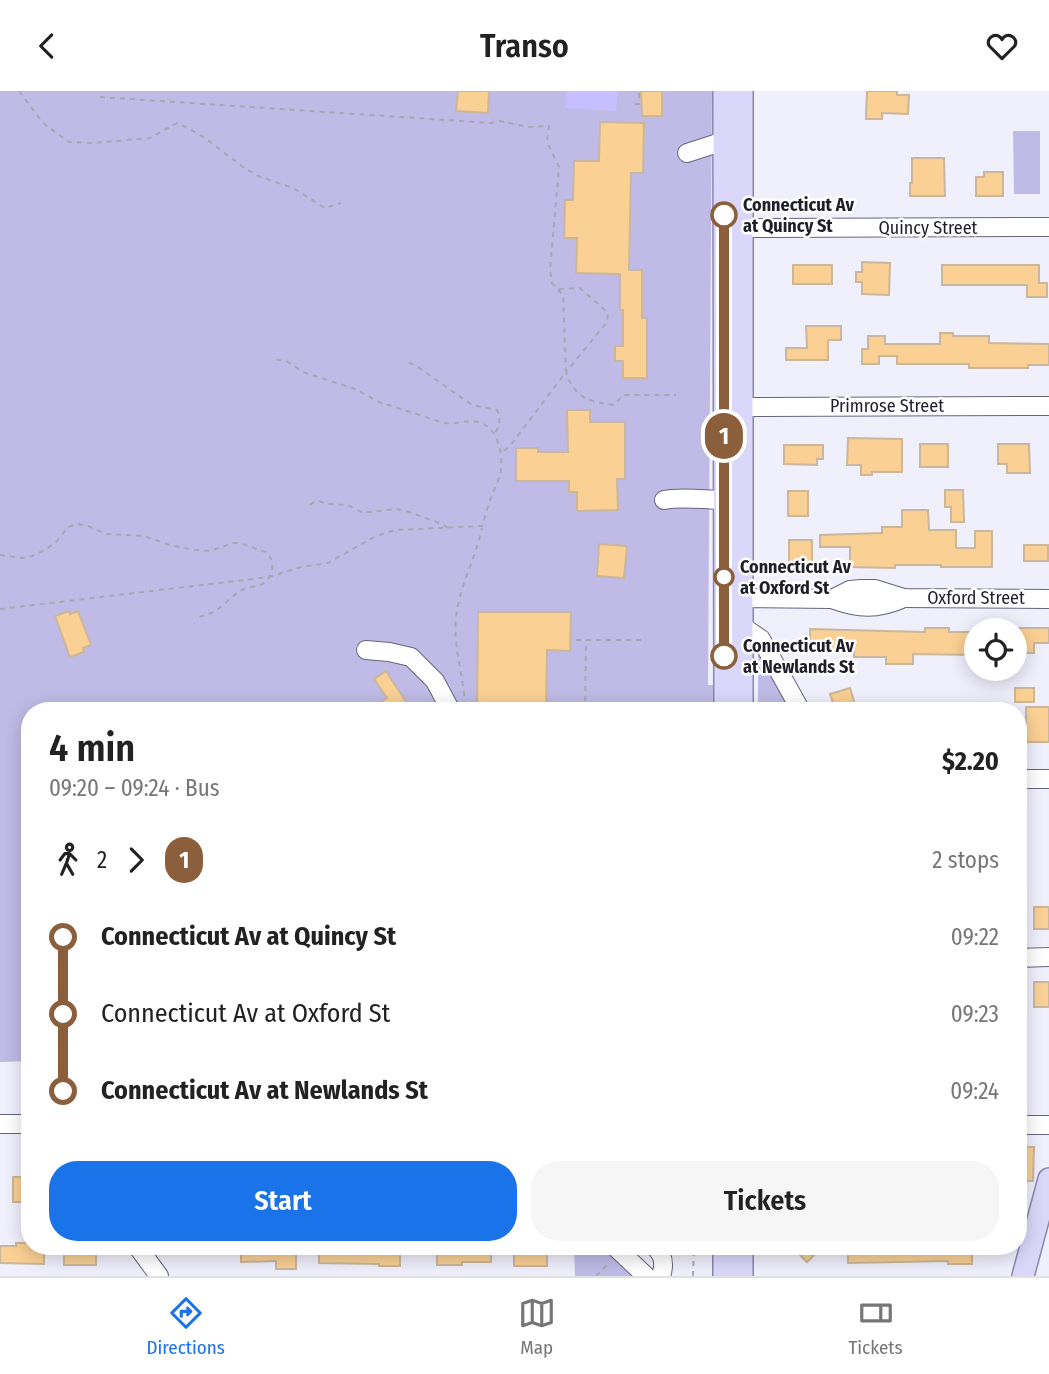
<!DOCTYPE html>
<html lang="en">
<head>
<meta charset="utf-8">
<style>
  :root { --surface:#fff; --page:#f6f6f6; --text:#222; --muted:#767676; --line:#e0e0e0; --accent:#1a73e8 }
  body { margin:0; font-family:"Fira Sans Condensed",sans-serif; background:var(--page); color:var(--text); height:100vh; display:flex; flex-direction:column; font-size:26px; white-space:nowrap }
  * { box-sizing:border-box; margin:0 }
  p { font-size:23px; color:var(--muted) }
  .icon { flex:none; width:38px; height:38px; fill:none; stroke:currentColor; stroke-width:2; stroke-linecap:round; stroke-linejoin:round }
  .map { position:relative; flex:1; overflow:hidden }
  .drawer { position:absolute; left:21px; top:611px; width:1006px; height:553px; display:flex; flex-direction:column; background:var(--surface); border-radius:28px; box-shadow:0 4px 18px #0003 }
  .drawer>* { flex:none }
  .badge { padding:0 14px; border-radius:23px; font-size:24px; line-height:46px }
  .fabs { position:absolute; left:964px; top:527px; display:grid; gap:14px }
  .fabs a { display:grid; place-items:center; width:63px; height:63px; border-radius:50%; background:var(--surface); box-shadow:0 4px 18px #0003; font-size:35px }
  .map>.badge { position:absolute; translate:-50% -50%; box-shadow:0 0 0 4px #fff }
  .legs { display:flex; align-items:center; gap:10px; height:77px; padding:0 28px; font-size:23px }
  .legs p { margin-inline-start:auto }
  .headline { display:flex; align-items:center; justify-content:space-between; height:119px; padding:0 28px }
  h1 { font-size:38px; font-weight:600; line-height:52px }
  .button { display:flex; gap:14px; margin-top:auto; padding:14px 28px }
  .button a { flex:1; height:80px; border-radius:28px; background:var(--accent); color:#fff; font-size:28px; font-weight:600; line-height:80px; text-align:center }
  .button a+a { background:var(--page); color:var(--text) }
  ul { padding:0 28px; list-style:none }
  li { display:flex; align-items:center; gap:24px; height:77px; font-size:26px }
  li i { display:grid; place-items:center; width:10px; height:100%; margin:0 9px; background:currentColor }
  li i::after { content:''; width:18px; height:18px; margin:-9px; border:5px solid; border-radius:50%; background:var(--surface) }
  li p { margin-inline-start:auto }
  li:first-child i { background:linear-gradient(#0000 50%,currentColor 0) }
  li:last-child i { background:linear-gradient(currentColor 50%,#0000 0) }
  header { display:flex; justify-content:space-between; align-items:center; height:91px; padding:0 28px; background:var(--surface); font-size:32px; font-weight:600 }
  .tab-bar { display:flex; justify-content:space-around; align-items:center; height:98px; border-top:2px solid var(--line); background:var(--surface); font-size:19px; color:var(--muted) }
  .tab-bar a { display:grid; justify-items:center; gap:4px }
  .tab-bar .selected { color:var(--accent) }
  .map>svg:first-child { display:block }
</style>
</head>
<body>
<header><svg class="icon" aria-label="back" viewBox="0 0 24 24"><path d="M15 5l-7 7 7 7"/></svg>Transo<svg class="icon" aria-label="heart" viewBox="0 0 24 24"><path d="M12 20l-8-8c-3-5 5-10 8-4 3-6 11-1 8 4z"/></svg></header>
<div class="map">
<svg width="1049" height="1185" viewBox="0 0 1049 1185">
  <rect width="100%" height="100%" fill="#f0effc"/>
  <g fill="#c0bbe6">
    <path d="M0,0H712L708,594H713V620H30V970L0,971Z"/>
    <path d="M1013,40H1040V103H1014Z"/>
    <path d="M758,555L792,619H758Z"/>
    <path d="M574,1155H599L633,1185H575Z"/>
  </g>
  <path fill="#c6beff" d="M567,0H618L616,20L565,17Z"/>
  <g fill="#fad094" stroke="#cab79c" stroke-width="2">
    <path d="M458,0H489L488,22L456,20Z"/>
    <path d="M641,0H662V25H642Z"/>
    <path d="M867,0H897V4H909L908,23L882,22V28H866Z"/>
    <path d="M600,31L644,32L643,82H631L629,179H642V227H647V287H623V270H615V255H623V219H620V183L576,182L577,147H564L565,109H573L574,70H599Z"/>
    <path d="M912,67H944L945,105H910V92H912Z"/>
    <path d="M984,81H1003V105H976V86H984Z"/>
    <path d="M862,171L890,172L889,204L862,203V191H856V181H862Z"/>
    <rect x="793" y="174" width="39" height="19"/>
    <path d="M942,174H1039V192H1047V206H1027V194H942Z"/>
    <path d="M806,235H841V249H828V269H786V257H807Z"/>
    <path d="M940,242H953V245H989V252L1049,253V274H1028V277H969V273H897V265H879V273H862V258H868V245H885V253H940Z"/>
    <path d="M567,319H590V331H625V388H617L618,419L577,420V401H569V390H516V357H538V361H568Z"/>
    <path d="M848,347L902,348V381H872V384H861V374H847Z"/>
    <rect x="920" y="353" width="28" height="23"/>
    <path d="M998,353H1029L1030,382H1007V373H998Z"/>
    <path d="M784,354H823V368H817V374L784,373Z"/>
    <path d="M945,399H963L964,431H951V416H945Z"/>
    <rect x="788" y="400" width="20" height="25"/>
    <path d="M902,419H928L929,439H956V457H975V440H992V476H941V474H895V477L850,476V456H820V444L882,442V436H902Z"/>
    <rect x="789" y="449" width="23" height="28"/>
    <path d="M599,453L627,455L624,487L597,485Z"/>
    <rect x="1024" y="454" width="24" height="16"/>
    <path d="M69,520L70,523L78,520L91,554L83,557L84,561L70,566L55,525Z"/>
    <path d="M478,521H571L570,560L547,559L546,620H477Z"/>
    <path d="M925,537H949V541H976V564L913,563V573H886V566H854V558H810V538L925,541Z"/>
    <path d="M1015,537H1049V552H1034V562H1015Z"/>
    <path d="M386,580L412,620H368L387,607L374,588Z"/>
    <path d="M850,597L857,620H836L830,603Z"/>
    <rect x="1015" y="597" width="19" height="14"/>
    <rect x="1026" y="616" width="23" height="35"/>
    <rect x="1034" y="816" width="15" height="22"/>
    <rect x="1034" y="891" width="15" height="25"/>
    <path d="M1018,1056H1034L1033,1090H1018Z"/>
    <rect x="13" y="1086" width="17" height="25"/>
    <path d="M16,1152H30V1155H44V1173L0,1172V1155H16Z"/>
    <path d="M64,1155L96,1156V1174H64Z"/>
    <path d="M241,1155H296V1178H276V1170L241,1171Z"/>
    <path d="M319,1155H400V1175H379V1173L319,1172Z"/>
    <path d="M437,1155H491V1171H462V1174H437Z"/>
    <rect x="514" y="1155" width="33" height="20"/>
    <path d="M791,1155H823L807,1171Z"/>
    <path d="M848,1155H972V1173H948V1170L848,1172Z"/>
  </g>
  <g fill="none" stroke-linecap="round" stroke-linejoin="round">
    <defs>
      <g id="minor">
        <path d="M687,62L724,50H735"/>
        <path d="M731,137L1049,136"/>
        <path d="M731,316L1049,315"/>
        <path d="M664,409C682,405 705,409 724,409"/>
        <path d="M731,507L832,508C859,518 877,519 904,507"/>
        <path d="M832,508L850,499L861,498H875L904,507L1049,508"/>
        <path d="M742,535L761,548L801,620"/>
        <path d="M366,559L389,561L411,566L435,590L451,620"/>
        <path d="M1018,688H1049"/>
        <path d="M1018,867L1049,866"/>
        <path d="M0,1033H30"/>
        <path d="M1018,1034H1049"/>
        <path d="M137,1155L159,1185"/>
        <path d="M614,1155L646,1185"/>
        <path d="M654,1155C664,1164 665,1173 661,1185"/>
      </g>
      <g id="major">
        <path d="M724,0L725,620"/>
        <path d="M742,620V0"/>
        <path d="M724,1155V1185"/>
        <path d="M742,1155V1185"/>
        <path d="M1023,1185L1049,1088"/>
      </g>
    </defs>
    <use href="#minor" stroke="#67647f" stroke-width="20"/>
    <use href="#major" stroke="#8a85ae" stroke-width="24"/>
    <g stroke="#a8a7b4" stroke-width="2" stroke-dasharray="5 5" stroke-linecap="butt">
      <path d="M19,0L43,32L69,51L93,52L150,47L177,32L186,36L205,47L243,76L258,85L293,97L325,117L341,112"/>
      <path d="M100,6L491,32L500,30L528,36L549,35L547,51L559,76L550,179L552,192L563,204L566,281L513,351L505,359L500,360"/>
      <path d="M635,13H639V0"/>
      <path d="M559,198L580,197L608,222L607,231L566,281C574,307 590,311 614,314L623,304H676"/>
      <path d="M409,272L415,274L472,314L497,319C501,328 500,335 495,342"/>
      <path d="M310,414L314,411L318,410L330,413L348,414L361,421H370L396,418L406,420L442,433L448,437"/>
      <path d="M0,464L23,467L32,465L45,459L57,450L68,436L78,433L88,435L106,443L144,445L170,454L195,459L210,460L233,452H240L268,462C275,473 274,488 260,494C255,496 249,495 244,498C226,507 222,522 198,526"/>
      <path d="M0,518L269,486L301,476L328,472L376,445L395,439L482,435C485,425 488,414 492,404C495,396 500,387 501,379C503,363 498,338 481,332C469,327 456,334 444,332L379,311L355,298L303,281L288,271L275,268"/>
      <path d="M576,549H645"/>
      <path d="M465,615C464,585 453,557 456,527C459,495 476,467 482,437"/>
      <path d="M585,620L586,549"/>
      <path d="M596,1185L608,1173"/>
      <path d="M693,1185L694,1155"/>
    </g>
    <use href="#minor" stroke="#fff" stroke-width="18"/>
    <use href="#major" stroke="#dbd7fa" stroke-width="21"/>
  </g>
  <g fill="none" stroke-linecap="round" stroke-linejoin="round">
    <defs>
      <path id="line-1" d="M724,124V565"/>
    </defs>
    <use href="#line-1" stroke="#fff" stroke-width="16"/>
    <use href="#line-1" stroke="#8b5e3c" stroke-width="10"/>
  </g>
  <g fill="#fff" stroke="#8b5e3c" stroke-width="3.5">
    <circle cx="724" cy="124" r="12"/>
    <circle cx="724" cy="486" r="9"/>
    <circle cx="724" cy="565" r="12"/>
  </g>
  <g text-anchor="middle" stroke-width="5" stroke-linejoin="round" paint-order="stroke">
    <g font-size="18" font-weight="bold" fill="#1f1e29" stroke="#fff" text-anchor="start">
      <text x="743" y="120">Connecticut Av<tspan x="743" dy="21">at Quincy St</tspan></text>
      <text x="740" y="482">Connecticut Av<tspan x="740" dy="21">at Oxford St</tspan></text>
      <text x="743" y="561">Connecticut Av<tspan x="743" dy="21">at Newlands St</tspan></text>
    </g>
    <g font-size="18" fill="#1f1e29" stroke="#fff">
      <text x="928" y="143">Quincy Street</text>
      <text x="887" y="321">Primrose Street</text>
      <text x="976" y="513">Oxford Street</text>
    </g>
  </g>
</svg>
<div class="fabs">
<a><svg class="icon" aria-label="locate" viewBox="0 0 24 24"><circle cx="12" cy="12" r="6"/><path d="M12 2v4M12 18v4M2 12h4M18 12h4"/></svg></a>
</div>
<b class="badge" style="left:724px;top:345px;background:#8b5e3c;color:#fff">1</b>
<section class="drawer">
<div class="headline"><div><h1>4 min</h1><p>09:20 – 09:24 · Bus</p></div><b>$2.20</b></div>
<div class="legs"><svg class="icon" aria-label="walk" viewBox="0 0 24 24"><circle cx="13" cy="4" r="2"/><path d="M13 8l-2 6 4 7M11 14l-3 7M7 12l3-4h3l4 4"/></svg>2<svg class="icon" aria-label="forward" viewBox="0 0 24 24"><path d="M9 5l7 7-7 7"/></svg><b class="badge" style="background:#8b5e3c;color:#fff">1</b><p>2 stops</p></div>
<ul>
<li><i style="color:#8b5e3c"></i><b>Connecticut Av at Quincy St</b><p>09:22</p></li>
<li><i style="color:#8b5e3c"></i><span>Connecticut Av at Oxford St</span><p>09:23</p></li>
<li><i style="color:#8b5e3c"></i><b>Connecticut Av at Newlands St</b><p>09:24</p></li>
</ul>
<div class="button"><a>Start</a><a>Tickets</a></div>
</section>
</div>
<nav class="tab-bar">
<a class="selected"><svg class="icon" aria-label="directions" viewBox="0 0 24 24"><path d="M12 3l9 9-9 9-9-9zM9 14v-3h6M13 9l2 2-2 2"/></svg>Directions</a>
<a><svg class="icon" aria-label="map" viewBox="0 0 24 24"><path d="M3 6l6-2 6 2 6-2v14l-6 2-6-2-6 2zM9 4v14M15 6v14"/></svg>Map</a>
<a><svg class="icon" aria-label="tickets" viewBox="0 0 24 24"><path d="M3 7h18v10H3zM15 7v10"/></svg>Tickets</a>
</nav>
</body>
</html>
